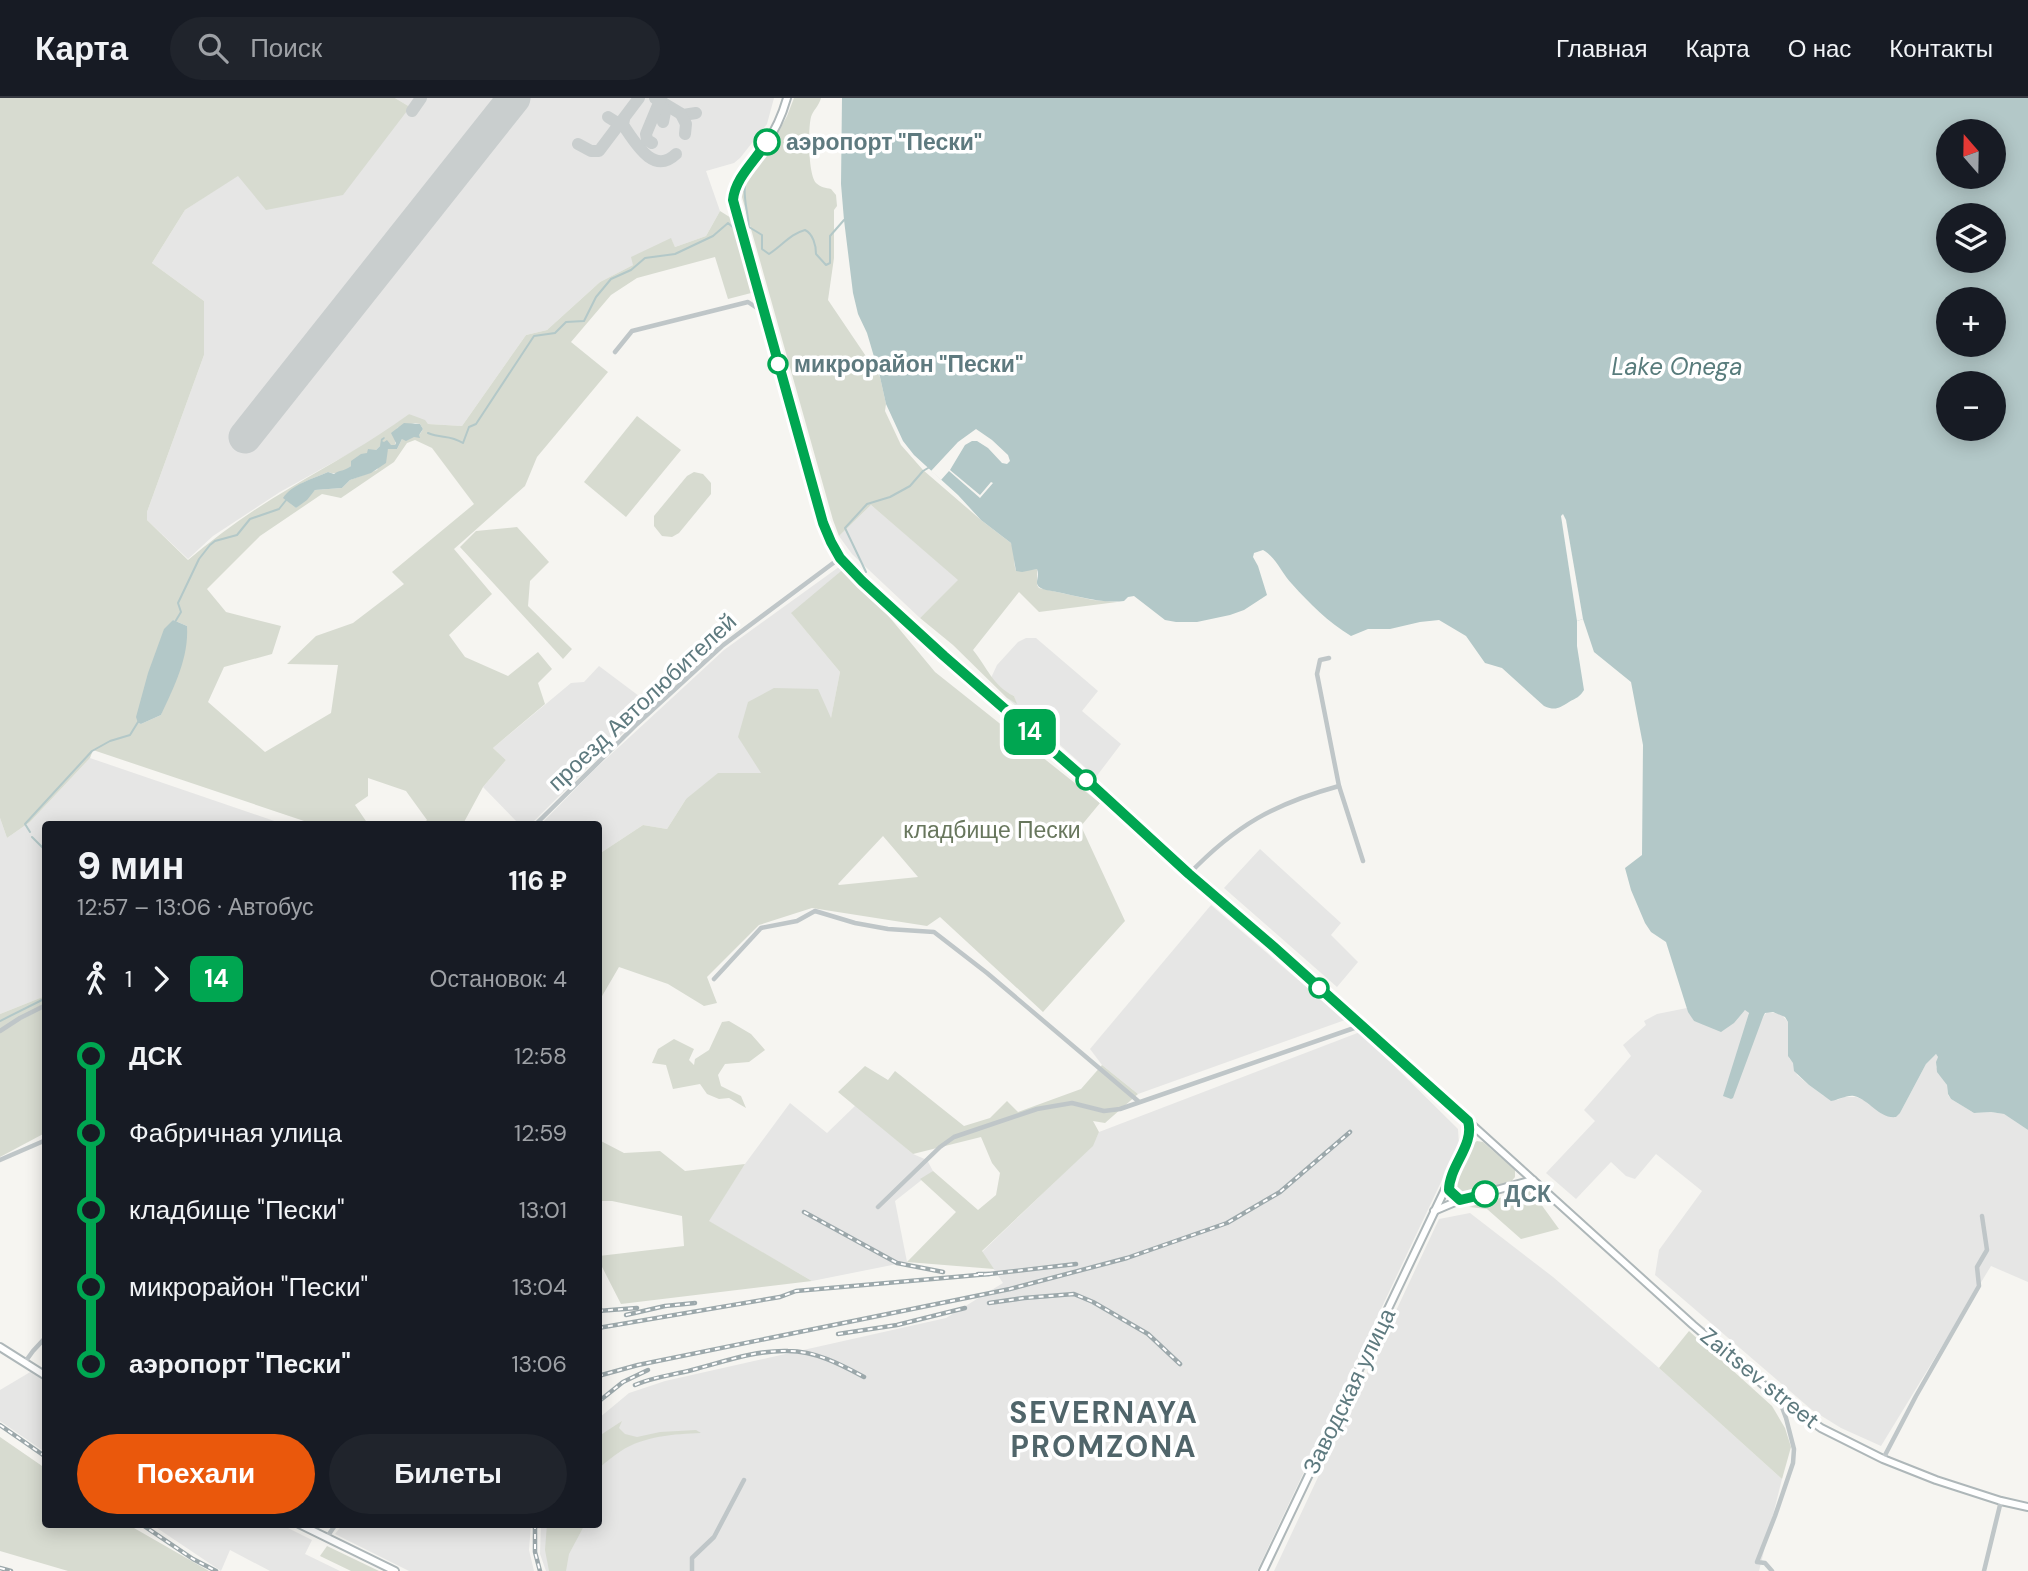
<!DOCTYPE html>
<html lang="ru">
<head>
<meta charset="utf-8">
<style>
  :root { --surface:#171b24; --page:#20242c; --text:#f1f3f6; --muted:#9ea1a6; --line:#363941; --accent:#ea580c }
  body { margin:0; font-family:"DM Sans",sans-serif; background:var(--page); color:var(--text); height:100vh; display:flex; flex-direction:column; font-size:26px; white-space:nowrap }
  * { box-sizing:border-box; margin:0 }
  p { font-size:23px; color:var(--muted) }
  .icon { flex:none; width:38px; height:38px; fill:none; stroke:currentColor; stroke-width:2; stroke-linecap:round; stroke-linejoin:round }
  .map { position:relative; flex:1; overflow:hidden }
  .panel { position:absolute; left:42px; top:723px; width:560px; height:707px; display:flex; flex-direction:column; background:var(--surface); border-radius:7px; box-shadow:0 4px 18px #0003 }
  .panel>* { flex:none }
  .badge { padding:0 14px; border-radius:10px; font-size:24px; line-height:46px }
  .needle { width:46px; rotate:340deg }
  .controls { position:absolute; left:1936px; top:21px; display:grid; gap:14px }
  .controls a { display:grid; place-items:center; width:70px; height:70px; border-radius:50%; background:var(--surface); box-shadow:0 4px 18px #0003; font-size:35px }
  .map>.badge { position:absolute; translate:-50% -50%; box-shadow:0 0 0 4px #fff }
  .legs { display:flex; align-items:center; gap:10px; height:77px; padding:0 35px; font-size:23px }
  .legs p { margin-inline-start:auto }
  .summary { display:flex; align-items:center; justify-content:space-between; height:119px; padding:0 35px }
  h1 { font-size:38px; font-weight:800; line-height:52px }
  .button { display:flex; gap:14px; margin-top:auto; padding:14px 35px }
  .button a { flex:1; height:80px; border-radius:42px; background:var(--accent); color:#fff; font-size:28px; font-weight:800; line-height:80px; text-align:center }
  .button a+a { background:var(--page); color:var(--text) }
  ul { padding:0 35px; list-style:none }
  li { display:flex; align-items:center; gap:24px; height:77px; font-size:26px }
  li i { display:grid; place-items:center; width:10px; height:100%; margin:0 9px; background:currentColor }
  li i::after { content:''; width:18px; height:18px; margin:-9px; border:5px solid; border-radius:50%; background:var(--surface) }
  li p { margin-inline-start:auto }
  li:first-child i { background:linear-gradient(#0000 50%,currentColor 0) }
  li:last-child i { background:linear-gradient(currentColor 50%,#0000 0) }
  header { display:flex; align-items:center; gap:42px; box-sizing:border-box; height:98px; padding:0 35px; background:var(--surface); border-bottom:2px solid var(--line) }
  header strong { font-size:33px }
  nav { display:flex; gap:38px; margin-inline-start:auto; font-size:24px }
  .search { width:490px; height:63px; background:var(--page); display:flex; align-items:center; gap:18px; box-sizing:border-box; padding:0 24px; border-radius:38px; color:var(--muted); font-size:26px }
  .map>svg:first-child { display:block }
</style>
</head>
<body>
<header>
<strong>Карта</strong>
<div class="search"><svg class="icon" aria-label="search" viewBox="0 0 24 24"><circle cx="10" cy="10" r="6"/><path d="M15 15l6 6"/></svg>Поиск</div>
<nav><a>Главная</a><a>Карта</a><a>О нас</a><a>Контакты</a></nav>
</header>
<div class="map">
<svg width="2028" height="1473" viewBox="0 0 2028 1473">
  <rect width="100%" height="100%" fill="#f6f5f1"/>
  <g fill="#e6e6e5">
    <path d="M395,0H774L767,26L740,60L734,65L706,73L720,113L706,138L675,149L671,141L633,167L600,184L547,232L526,237L462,328L428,326L409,316L379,339L280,394L213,438L188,461L147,422V414L204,257V203L152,165L185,112L238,77L410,9Z"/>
    <path d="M871,407L959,482L920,520L852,456L839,438Z"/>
    <path d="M843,466L847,468L792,516L840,574L831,621L761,675L686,701L667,731L643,727L599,756L598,726H541L594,672L724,552Z"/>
    <path d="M1026,540H1036L1098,593L1082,613L1121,646L1096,679L1007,600L1016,605L1014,598L1002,592L991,580L997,567L1018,544Z"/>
    <path d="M599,568L651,607L531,726H519L483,689L506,662L493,650L571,585L584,584Z"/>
    <path d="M90,660L283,726H46L45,898L0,916V720L7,740L30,724Z"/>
    <path d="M1260,751L1341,825L1331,837L1358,864L1337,889L1224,790Z"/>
    <path d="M1211,807L1345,922L1138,996L1102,967L1090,951Z"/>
    <path d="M1687,910L1694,923L1706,927L1746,912L1749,916L1763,919L1767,914L1781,916L1788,924L1789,960L1793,964L1797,977L1809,987L1824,998L1837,1002L1844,999H1856L1900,1015L1926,966L1936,956L1938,959L1936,969L1947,987L1948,997L1951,1001L1974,1015L1991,1014L2004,1016L2028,1032V1184L1991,1168L1881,1348L1841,1330L1812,1312L1655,1177L1659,1152L1702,1093L1656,1056L1635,1081L1626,1078L1611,1064L1576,1101L1546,1075L1595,1023L1584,1012L1631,958L1623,947L1646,927L1644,923L1657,916Z"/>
    <path d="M1360,934L1458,1031L1459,1046L1257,1473H546L540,1456L541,1426H598L599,1320L629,1295L665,1283L946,1220L1003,1185L982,1154L1092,1048L1099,1034Z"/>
    <path d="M790,1005L827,1035L856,1007L913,1056L927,1062L933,1073L895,1103L907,1164L812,1183L708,1123L745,1066Z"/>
    <path d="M1470,1115L1553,1179L1659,1270L1782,1381L1759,1473H1274L1439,1121Z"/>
    <path d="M32,1273L45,1282V1354L0,1323V1292Z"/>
    <path d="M151,1426H280L312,1442L305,1456L340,1473H270L230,1452L221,1473Z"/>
    <path d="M343,1426H531L529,1452L534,1473H409L335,1436Z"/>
  </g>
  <g fill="#d7dbd0" fill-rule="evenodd">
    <path d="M0,0H395L410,9L343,97L266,112L238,78L185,112L152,165L204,203V257L147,414V422L188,462C220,435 254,411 290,390C330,366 371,344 409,316L425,322L428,326L462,328L526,237L547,232L600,184L633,167L631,159L671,140L675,149L706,138L720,113L736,123L755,194L728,201L715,159L637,180L611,197L571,244L608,274L537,359L525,388L454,451L492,496L449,537L465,559L508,578L538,554L552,571L538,585L545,606L493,650L506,662L483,689L463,726H423L427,722L406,693L368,680V698L355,707L368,726H313L93,652L90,660L30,724L7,740L0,720ZM415,325L420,326L423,331L420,336L402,341L397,351H388L377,372L350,382L342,390L315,392L296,410L284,400C293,386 313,381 328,374C336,377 344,374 351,368L352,363L376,352L384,344L391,348H395L397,330ZM415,342L432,350L474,406L392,474L404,486L353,525L316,538L287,566L338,567L331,615L265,654L208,604L224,569L272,556L281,528L226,514L207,491L260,438L322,396L341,400L394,364L407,345ZM173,522L187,528L161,617L141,626L138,625Z"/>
    <path d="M794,0H821C819,8 813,12 811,19C808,31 808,76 816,85C820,89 826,90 831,91L836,97L837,108L834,112V160L828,202L880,279L886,306L885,313L901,347L923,372L981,422L1011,445C1015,452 1013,464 1016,473L1037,471V487L1039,490L1093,502L1117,504L1039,514L1019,494L973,552C987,569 993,588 1014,598L1017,606L1007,600L953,547L920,520L958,482L871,407L839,438L833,422L742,99L745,81L767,54L787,18Z"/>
    <path d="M637,318L681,352L626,419L584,384Z"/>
    <path d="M694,374L703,376L711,385V396L679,435L672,439L662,438L654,428V418L687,378Z"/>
    <path d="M517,429L549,464L530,483L528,508L572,551L563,561L460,449L476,433Z"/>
    <path d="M847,468L935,574L1100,705L1081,728L1125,823L1043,914L940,819L927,828L812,810L759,827L707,879L717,905L704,908L668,886L619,869L598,905L599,864L602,857L598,856L599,756L643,727L667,731L686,701L718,675H761L738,639L748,604L774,590L818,591L831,620L840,574L791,515ZM883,738L918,779L839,787L838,786Z"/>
    <path d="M716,532L723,542L651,607Z"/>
    <path d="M45,898V1035L0,1059V916Z"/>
    <path d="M729,923L751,936L765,952L749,964L725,966L718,977L721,988L741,998L746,1010L729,1000L719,1001L707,996L700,986L673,991L666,967L652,965L658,951L674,941L694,951L689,962L694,967L695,961L709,952L722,924Z"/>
    <path d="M1102,967L1138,996L1105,1025L1093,1023L1099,1034L1093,1048L982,1153L994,1171L907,1164L956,1114L920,1081L933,1073L978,1112L996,1097L1000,1075L992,1065L981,1039L913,1056L838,994L865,968L888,982L895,973L964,1028L990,1020L1007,1003L1018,1014L1081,991Z"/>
    <path d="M599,1042L624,1055L660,1053L685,1073L745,1066L709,1123L812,1183L621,1206L599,1163V1158L684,1148L682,1118L612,1103H599Z"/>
    <path d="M1477,1043L1483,1044L1515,1072V1079L1510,1085L1462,1097H1458L1453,1090L1452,1084L1470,1048Z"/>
    <path d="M1530,1091L1559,1131L1521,1141L1487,1111L1469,1109Z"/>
    <path d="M1689,1233L1772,1308L1785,1330L1791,1349L1782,1381L1659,1270Z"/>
    <path d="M622,1323L619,1330L625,1336L637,1339L660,1334L696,1332L701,1335C674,1336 644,1338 621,1353C613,1358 606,1364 599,1370V1338Z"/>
    <path d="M0,1339L45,1370L46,1426H127L209,1473H68L0,1453Z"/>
    <path d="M547,1426H585L569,1456L566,1473H549L545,1452Z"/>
    <path d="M327,1448L379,1473H351L320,1458Z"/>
  </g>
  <g fill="#b3c8c8" fill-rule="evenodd">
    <path d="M842,0H2028V1032L2004,1016L1991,1014L1974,1015L1951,1001L1948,996L1947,987L1937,974L1936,964L1938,959L1936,956L1926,966L1900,1015L1896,1019C1879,1021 1870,1002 1854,998C1846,997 1839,1002 1831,1003L1809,987L1794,973L1793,965L1788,958V924L1785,919L1773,914L1765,915L1763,919L1733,1000L1731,1001L1723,998L1749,915L1745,912L1734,925L1721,934L1694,923L1688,914L1666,844L1651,834L1645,825L1631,792L1625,770L1642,757L1643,647L1631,584L1594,554L1583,521L1577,523V548L1584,592C1580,599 1576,600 1569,604C1559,610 1556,613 1544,608L1502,570L1485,565L1466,538L1439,522L1420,524L1390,531H1368L1351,538C1328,524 1310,506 1292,486C1282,476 1276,459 1263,452L1254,455L1253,459L1258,468L1267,497L1244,512L1230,517L1197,524H1176L1165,522L1134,498L1128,499L1124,503C1098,506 1072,496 1046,492C1030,487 1041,482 1037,471L1022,474L1016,473L1011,445L981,422L958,397L914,357L903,343L886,306L880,279L867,235L858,216L853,195L844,122L841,86ZM1948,33H1993V79H1948ZM1948,117H1993V163H1948ZM1948,201H1993V247H1948ZM1948,285H1993V331H1948Z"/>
    <path d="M404,325L420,326L423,331L419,337L420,340L414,339L406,343L402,341L397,351H388L386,365L371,375L350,382L342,390L315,392L307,402L296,410L283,400C292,386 313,381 328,374L334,376C339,372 345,373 351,368V363L361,356L367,355L368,351L376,352L380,348L381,341L384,339L385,340L382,343L384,344L387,342L391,347H395L396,345L391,335Z"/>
    <path d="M173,522L187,528C189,560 174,589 161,617L141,626L138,625L136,619L148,575L164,531Z"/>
  </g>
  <g fill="#f6f5f1">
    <path d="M976,331L992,342L1008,357L1010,363L1007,366L1002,365L988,350L977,343H972L965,347L950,372L980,397L991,384L993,385L980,400L949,373L941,382L931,373L958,344Z"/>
    <path d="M1563,416L1566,422L1583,521L1577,523L1561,418Z"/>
  </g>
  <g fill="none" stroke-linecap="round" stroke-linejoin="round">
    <g stroke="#b3c8c8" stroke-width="2">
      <path d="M745,86C743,100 748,114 749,129L762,137V151L769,156C783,147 790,136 805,132C813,136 816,147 816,156L826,167L830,165V138L844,122"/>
      <path d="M428,335C442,341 449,336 463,345L469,329L476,326L534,238L555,235L566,224L584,223L596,199L611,181L631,172L645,160L675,156L713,138L728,125L735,131"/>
      <path d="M866,474L845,430L867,406L890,399L910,388L923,373L928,370"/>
      <path d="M175,524L181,514L178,505L199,461L210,447L215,443L237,437L250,421L279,411L287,401"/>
      <path d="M30,734L25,726L92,653L110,643L130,637L138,624"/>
      <path d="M32,739L46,753"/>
      <path d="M0,923L46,900"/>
    </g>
    <g stroke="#c9cece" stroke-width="12">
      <path d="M655,0L683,17L696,15"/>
      <path d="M660,3L665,14L663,24"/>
      <path d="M412,13L421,0"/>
      <path d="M681,16L686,26L685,36"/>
      <path d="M608,19L616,24H622"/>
      <path d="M624,21L623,27C635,44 653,78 676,56"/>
      <path d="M652,45L647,42L646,36L661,0"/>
      <path d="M578,46L591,53H599L639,0"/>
    </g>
    <path stroke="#c9cece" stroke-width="33" d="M245,339L514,0"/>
    <defs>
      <g id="major">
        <path d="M787,0C782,18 774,35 763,50C752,67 735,82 733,102L823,425L831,444L840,460L862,483L944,558L1092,687L1189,776L1439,997L1693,1227L1779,1300L1821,1330L1883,1361L1936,1382L2001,1403L2028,1409"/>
        <path d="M1449,1085V1092L1460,1102"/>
        <path d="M1434,1113L1460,1102L1533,1082"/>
        <path d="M0,1249L46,1278"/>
        <path d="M299,1426L395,1473"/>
        <path d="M1263,1473L1449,1083L1470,1034L1468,1024"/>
      </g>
    </defs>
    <use href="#major" stroke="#aeb7b9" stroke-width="10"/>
    <g stroke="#bfc6c8" stroke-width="4.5">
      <path d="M615,254L632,233L748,204L763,214"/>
      <path d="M1329,560L1320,562L1317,576L1339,688L1363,763"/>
      <path d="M536,726L637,626L722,548L840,460"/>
      <path d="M1189,776C1236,727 1274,706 1339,688"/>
      <path d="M714,881L761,830L797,823L815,813L855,825L888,831L934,834L987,875L1138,1003"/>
      <path d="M0,933L20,920L46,907"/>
      <path d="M0,1062L46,1042"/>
      <path d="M878,1109L940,1049L954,1039L1037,1011L1072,1005L1104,1013L1120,1011L1360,928"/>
      <path d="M25,1264L33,1253L46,1239"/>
      <path d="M1883,1361L1916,1298L1979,1188L1977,1169L1987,1152L1982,1118"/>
      <path d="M327,1439L336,1426"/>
      <path d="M692,1473V1460L714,1439L744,1382"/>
      <path d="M1772,1473L1765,1465L1757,1464L1775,1418L1793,1365L1794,1351L1786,1320L1779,1301"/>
      <path d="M1984,1473L2001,1403"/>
    </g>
    <use href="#major" stroke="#fff" stroke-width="6"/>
    <defs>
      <g id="rail">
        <path d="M804,1114L897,1165L943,1174"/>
        <path d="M978,1176H989L1076,1166"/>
        <path d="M989,1205L1024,1200L1074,1196L1093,1204L1148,1236L1180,1266"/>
        <path d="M598,1213L637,1210"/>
        <path d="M626,1217L665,1208L695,1205"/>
        <path d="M598,1230L780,1199L796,1193L989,1176"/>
        <path d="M838,1236L897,1227L965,1210"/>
        <path d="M598,1278L638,1267L1010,1191L1127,1160L1227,1125L1280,1094L1350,1034"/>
        <path d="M635,1287C653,1279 673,1277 692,1272C723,1264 755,1252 788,1253C815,1253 840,1266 864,1279"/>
        <path d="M598,1304L623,1284L648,1272"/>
        <path d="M0,1327L46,1359"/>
        <path d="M141,1426L193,1461L216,1473"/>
        <path d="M535,1426V1454L540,1473"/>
        <path d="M0,1470L11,1473"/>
      </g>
    </defs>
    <use href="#rail" stroke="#9ca8ab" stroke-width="4.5"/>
    <use href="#rail" stroke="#fff" stroke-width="2" stroke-dasharray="5" stroke-linecap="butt"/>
  </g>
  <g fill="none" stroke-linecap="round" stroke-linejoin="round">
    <defs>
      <path id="line-1" d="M767,44C755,63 735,80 733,102L823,425L831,444L840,460L862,483L944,558L1092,687L1189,776L1274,849L1468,1023C1475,1047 1449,1068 1449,1092L1460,1102L1485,1096"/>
    </defs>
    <use href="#line-1" stroke="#fff" stroke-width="16"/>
    <use href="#line-1" stroke="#00a651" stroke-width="10"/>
  </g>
  <g fill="#fff" stroke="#00a651" stroke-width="3.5">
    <circle cx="767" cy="44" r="12"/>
    <circle cx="778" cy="266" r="9"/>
    <circle cx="1086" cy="682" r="9"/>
    <circle cx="1319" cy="890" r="9"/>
    <circle cx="1485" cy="1096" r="12"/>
  </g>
  <g text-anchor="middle" stroke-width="7" stroke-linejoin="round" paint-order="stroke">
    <g font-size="23" font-weight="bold" fill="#5e7a7f" stroke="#fff" text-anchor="start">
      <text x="786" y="52">аэропорт "Пески"</text>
      <text x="794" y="274">микрорайон "Пески"</text>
      <text x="1504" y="1104">ДСК</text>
    </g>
    <g font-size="23" fill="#5e7a7f" stroke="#fff">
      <text transform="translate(642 604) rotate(-43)" y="8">проезд Автолюбителей</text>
      <text transform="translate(1760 1280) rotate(39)" y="8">Zaitsev street</text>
      <text transform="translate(1349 1293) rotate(-64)" y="8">Заводская улица</text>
    </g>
    <g font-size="23" fill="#68775d" stroke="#fff">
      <text x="992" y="740">кладбище Пески</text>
    </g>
    <g font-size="24" font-style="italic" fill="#587c7c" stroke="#fff">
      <text x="1677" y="277">Lake Onega</text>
    </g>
    <g font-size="30" font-weight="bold" letter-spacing="2" fill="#50656a" stroke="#fff">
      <text x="1104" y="1325">SEVERNAYA<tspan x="1104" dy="34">PROMZONA</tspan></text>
    </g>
  </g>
</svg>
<div class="controls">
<a><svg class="needle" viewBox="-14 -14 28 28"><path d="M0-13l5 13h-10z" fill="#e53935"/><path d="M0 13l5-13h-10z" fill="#9ea1a6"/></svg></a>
<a><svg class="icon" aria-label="layers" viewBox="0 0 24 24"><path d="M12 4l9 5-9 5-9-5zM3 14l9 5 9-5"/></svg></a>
<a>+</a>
<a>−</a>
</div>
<b class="badge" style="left:1030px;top:634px;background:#00a651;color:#fff">14</b>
<section class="panel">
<div class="summary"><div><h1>9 мин</h1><p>12:57 – 13:06 · Автобус</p></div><b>116 ₽</b></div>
<div class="legs"><svg class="icon" aria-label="walk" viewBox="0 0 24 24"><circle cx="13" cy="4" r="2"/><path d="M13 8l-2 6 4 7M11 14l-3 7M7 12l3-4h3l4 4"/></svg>1<svg class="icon" aria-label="forward" viewBox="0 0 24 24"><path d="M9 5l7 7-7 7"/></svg><b class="badge" style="background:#00a651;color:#fff">14</b><p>Остановок: 4</p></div>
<ul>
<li><i style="color:#00a651"></i><b>ДСК</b><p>12:58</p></li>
<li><i style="color:#00a651"></i><span>Фабричная улица</span><p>12:59</p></li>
<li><i style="color:#00a651"></i><span>кладбище &quot;Пески&quot;</span><p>13:01</p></li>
<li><i style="color:#00a651"></i><span>микрорайон &quot;Пески&quot;</span><p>13:04</p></li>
<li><i style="color:#00a651"></i><b>аэропорт &quot;Пески&quot;</b><p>13:06</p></li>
</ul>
<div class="button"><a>Поехали</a><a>Билеты</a></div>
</section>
</div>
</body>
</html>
